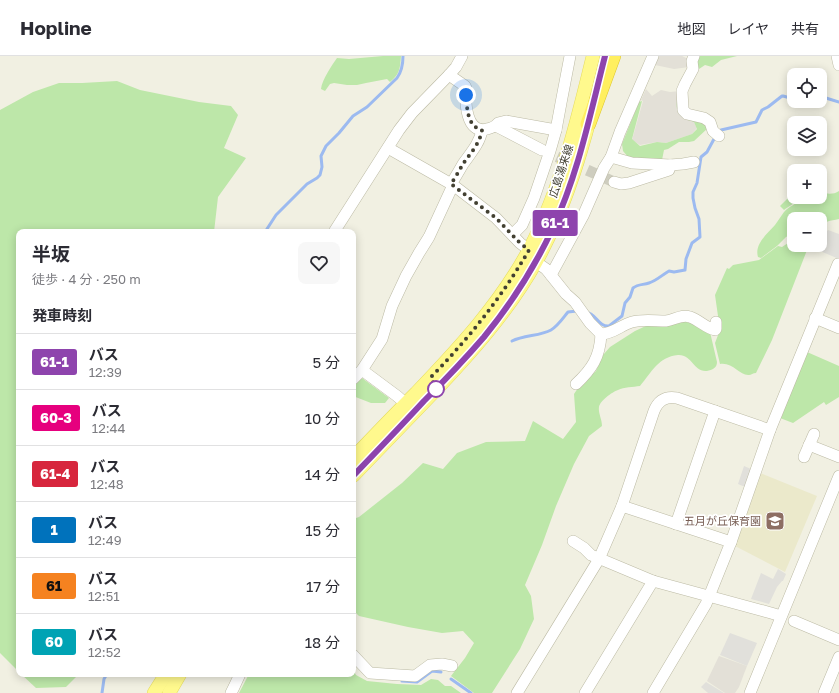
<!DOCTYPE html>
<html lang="ja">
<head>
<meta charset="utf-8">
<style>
  :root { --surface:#fff; --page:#f7f7f7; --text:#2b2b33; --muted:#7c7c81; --line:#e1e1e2 }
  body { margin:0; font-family:"Golos Text","Noto Sans JP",sans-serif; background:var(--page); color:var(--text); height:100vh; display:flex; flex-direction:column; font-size:15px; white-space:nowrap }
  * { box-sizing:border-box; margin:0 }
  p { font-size:13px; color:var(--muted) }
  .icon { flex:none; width:22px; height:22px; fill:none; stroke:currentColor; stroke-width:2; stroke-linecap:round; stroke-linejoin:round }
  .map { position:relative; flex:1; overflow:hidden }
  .side { position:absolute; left:16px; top:173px; width:340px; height:448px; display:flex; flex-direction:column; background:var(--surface); border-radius:8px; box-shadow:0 2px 10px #0003 }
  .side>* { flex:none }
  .badge { padding:0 8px; border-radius:3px; font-size:14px; line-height:26px }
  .buttons { position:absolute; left:787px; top:12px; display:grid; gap:8px }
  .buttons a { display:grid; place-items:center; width:40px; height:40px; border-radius:8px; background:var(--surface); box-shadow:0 2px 10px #0003; font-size:20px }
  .you { position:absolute; width:20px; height:20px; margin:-10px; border:3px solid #fff; border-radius:50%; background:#1a73e8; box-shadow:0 0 0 6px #1a73e833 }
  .map>.badge { position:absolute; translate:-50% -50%; box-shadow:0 0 0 2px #fff }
  h2 { padding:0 16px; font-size:15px; line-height:36px }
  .round { display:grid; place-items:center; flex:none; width:42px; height:42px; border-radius:8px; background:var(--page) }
  .headline { display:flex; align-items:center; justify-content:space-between; height:68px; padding:0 16px }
  h1 { font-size:19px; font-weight:700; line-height:30px }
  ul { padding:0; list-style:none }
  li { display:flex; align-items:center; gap:12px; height:56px; padding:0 16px; border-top:1px solid var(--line) }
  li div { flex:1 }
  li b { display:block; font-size:15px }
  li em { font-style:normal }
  li .badge { min-width:44px; font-weight:700; text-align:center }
  header { display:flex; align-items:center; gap:24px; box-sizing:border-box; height:56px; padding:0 20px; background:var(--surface); border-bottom:1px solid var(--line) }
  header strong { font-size:19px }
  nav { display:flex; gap:22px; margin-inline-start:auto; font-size:14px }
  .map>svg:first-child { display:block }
</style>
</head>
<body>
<header>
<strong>Hopline</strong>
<nav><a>地図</a><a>レイヤ</a><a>共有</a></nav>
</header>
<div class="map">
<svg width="839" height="637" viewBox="0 0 839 637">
  <rect width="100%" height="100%" fill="#f1f0e2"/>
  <g fill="#e3e0d7">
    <path d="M659,0H682L688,3L689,11L674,13L655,9Z"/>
    <path d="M646,33L652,40L661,34L670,36L680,35L677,45L678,57L685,63L694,66L697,72L692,78L666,87L657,86L640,89L632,84L643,45L641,44Z"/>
    <path d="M719,600L747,610L739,631L735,637H725L707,625Z"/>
  </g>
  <path fill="#ebe9cb" d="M760,417L817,440L785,516L735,490Z"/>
  <g fill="#bde7a9">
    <path d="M383,0H401C400,12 400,18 390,26L387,23L366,27L357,29H347L334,27L330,28L325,35L321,33C322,24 332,9 337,2L349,3Z"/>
    <path d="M697,0H737L721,4L712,11L705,9L699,13L695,12Z"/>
    <path d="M117,25L140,34L199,46L231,50L238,59L224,92L246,102L218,141L214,176H19V616L0,597V54L33,36L59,27H82Z"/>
    <path d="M678,40L680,54L704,64L708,72L694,85L689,86H679L668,93L664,94L662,104L629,102L623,95L622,88L639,46L642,45L632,83L640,90L657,86L666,87L692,78L697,73L694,66C679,61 674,57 678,40Z"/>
    <path d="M839,135V163C830,165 824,164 820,173V163H794V177L786,181L777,190L761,202L758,201C754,188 768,177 775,169C778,165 781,160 784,156C790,149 796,150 800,141H820V136C827,138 833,139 839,135Z"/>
    <path d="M794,136V141H798C795,148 789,150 784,154L780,150Z"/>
    <path d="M794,183V189H809L772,284L756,317C753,317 751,319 749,319C740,320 733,306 720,308L715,287L720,274L715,239L727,212L729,213L733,209L759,204L778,190L782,191Z"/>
    <path d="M687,264L710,276L717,306C717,309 716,311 713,313C694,322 694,298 678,299C658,301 652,316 640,330C633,331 624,331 618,334C612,336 600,345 599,351C598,357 602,363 602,370L589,380L574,408L556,450L542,489L525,529L531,540L534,563L520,593L492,637H474L451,620L465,602L474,587L463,575L442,577L408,571L359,560L353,554V463L359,461L402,427L423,407L443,413L457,397L486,386L525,385L533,365L563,383L576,366L574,338L580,329L596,315L603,299L610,291L635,275L648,269Z"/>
    <path d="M807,296L839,310V341L826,349L824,346L793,367L780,362Z"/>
    <path d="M359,322H362L389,342L385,347H371L353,340V328Z"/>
    <path d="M353,614L356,619L367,625L397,628L421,629L431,623L438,624L445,630H451L461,637H239L249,618H353Z"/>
    <path d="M21,618H79L66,631L36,632Z"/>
  </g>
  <g fill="#e1e0db">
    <path d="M828,174L839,178V203L813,192L816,189H820V184Z"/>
    <path d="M744,410L751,413L745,431L738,428Z"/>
    <path d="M778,513L786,518L783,525H782L777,531L769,548L751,543L761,517L773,523Z"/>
    <path d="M730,577L757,587L747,610L720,599Z"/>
    <path d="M706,626L724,637H708L701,631Z"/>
  </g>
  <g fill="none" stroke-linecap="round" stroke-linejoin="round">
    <g stroke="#9cbaf0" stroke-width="3">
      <path d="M801,45C808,50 812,49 819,45"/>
      <path d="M820,45L826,42L839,46"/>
      <path d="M718,76L721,74L756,66L762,54L768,51L782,40H783L794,43"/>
      <path d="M265,176L276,159L307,128L317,122L320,119L322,111L321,100L326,90L339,77L353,60L367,51L397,22C402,15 403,8 403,0"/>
      <path d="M586,256C597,258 598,271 609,270L622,260L625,247L630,241L633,232C638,228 643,229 649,227C656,225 662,219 669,215L674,216L685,214L686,203L692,187L700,181L699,163L695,152L693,142V136L697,127L701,101L707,96L714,83"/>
      <path d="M512,285C524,279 540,280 551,274C558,270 563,262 568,256L577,255"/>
      <path d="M451,623L471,637"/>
      <path d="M402,625L417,626L432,615L441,616"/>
      <path d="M102,637L104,623L107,618"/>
    </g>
    <path stroke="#cecdbf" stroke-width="11" stroke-dasharray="11 5.5" stroke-linecap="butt" d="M542,94L614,126"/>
    <defs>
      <g id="minor">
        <path d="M694,0L692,5L693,13L685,28L682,35L683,52V54L687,58L704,62L710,66L713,75L719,80"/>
        <path d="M837,0L839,9"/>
        <path d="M449,19L465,30L466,32C465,46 466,79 487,73C492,72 495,71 498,67L506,65L556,74"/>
        <path d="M496,70L542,94"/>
        <path d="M388,92L453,129L496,162L520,187L529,194"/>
        <path d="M611,101L632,107L670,109L683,108L694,106"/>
        <path d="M614,126L621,128L629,127L669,114L670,109"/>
        <path d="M451,128C455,122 459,115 463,108C470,98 480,87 482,74"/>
        <path d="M334,176L399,74L412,57L449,19L456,11L462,0"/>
        <path d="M513,178L522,169L534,142L550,95L556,74L561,47L570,0"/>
        <path d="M536,206L546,213L566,238L575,246L590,267L601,278C613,278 621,269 632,266C643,263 655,265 666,265C674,264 682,258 690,261C699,264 706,272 715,274L716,273V266"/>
        <path d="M551,219L583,160L604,112L611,101L620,76L653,0"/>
        <path d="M815,262L839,272"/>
        <path d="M362,314L397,340L405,347"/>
        <path d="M353,323L362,314L382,283L392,250L406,220L419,197L429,181L453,129"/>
        <path d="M576,328C592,313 600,301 601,278"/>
        <path d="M809,389L839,401"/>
        <path d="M804,401L814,378"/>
        <path d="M622,450L731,486"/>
        <path d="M676,468L715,355"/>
        <path d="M573,485L584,492L591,499L653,525L771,557L781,560"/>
        <path d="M794,565L839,584"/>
        <path d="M353,599L370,617L415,620L430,609L442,608L452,610"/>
        <path d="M231,637L234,631L240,618"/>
        <path d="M517,637L599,503L622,450L654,355C658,345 665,340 677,342L770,374"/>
        <path d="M585,637L653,525"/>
        <path d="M653,637L706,548L731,486L770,374L838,208H839"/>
        <path d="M750,637L839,420"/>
        <path d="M824,637L839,601"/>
      </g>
      <g id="major">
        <path d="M353,402C374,380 395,358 416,337C458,293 501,247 530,192C561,132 577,66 593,0"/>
        <path d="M353,420C379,393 405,366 431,339C470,298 508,256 536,206C562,159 578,109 591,58"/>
        <path d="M154,637L166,618"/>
        <path d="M169,637L180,618"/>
      </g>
      <path id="highway" d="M588,68L613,0"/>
    </defs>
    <use href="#minor" stroke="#bcbaa4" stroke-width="12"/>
    <use href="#major" stroke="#e4db5d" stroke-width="14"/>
    <use href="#highway" stroke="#dec72e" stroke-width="16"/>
    <use href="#minor" stroke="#fff" stroke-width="11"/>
    <use href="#major" stroke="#fff98d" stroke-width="13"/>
    <use href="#highway" stroke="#ffef5f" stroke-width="15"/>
  </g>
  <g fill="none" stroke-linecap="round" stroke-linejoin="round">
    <defs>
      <path id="line" d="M353,420C377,395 401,370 424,345C445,324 465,303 484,281C511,248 534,212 552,174C578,119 590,59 605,0"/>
    </defs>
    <use href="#line" stroke="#fff" stroke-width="9"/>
    <use href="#line" stroke="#8e44ad" stroke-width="6"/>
    <path stroke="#424032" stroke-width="4" stroke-dasharray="0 7.2" d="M436,333L431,321C470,281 501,242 529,194L520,187L496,162L451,128C455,122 459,115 463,108C470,98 480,87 482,74C467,71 467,51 466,39"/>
  </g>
  <defs>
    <symbol id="school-square" viewBox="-11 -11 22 22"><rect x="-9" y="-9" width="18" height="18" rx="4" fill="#8d6e63" stroke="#fff"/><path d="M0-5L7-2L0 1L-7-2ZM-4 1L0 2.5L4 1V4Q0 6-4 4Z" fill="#fff"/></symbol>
  </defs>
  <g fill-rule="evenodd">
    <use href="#school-square" x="764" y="454" width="22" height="22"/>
  </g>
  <circle fill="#fff" stroke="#8e44ad" stroke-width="2" cx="436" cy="333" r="8"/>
  <g text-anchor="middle" stroke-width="3.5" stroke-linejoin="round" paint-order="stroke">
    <g font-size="11" fill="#424032" stroke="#fff">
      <text transform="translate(561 115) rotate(-72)" y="4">広島湯来線</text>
    </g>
    <g font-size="11" fill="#785e54" stroke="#fff" text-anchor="end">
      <text x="761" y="469">五月が丘保育園</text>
    </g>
  </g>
</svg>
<div class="buttons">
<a><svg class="icon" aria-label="locate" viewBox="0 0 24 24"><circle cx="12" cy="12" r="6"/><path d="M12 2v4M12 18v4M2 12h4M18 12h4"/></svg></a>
<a><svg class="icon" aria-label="layers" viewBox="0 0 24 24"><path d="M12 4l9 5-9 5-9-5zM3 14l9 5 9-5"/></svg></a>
<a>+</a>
<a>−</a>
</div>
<div class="you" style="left:466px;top:39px"></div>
<b class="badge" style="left:555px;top:167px;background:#8e44ad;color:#fff">61-1</b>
<section class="side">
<div class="headline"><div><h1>半坂</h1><p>徒歩 · 4 分 · 250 m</p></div><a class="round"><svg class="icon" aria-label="heart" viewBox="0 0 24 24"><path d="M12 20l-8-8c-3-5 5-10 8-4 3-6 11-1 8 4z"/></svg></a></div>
<h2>発車時刻</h2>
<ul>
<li><span class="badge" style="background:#8e44ad;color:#fff">61-1</span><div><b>バス</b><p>12:39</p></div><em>5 分</em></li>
<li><span class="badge" style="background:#e6007e;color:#fff">60-3</span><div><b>バス</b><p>12:44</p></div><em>10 分</em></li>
<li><span class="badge" style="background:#d7263d;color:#fff">61-4</span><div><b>バス</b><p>12:48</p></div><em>14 分</em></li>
<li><span class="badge" style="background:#0072bc;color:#fff">1</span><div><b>バス</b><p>12:49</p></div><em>15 分</em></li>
<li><span class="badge" style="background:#f58220;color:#111">61</span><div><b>バス</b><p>12:51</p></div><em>17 分</em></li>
<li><span class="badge" style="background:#00a3b4;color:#fff">60</span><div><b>バス</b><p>12:52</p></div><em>18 分</em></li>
</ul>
</section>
</div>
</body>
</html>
